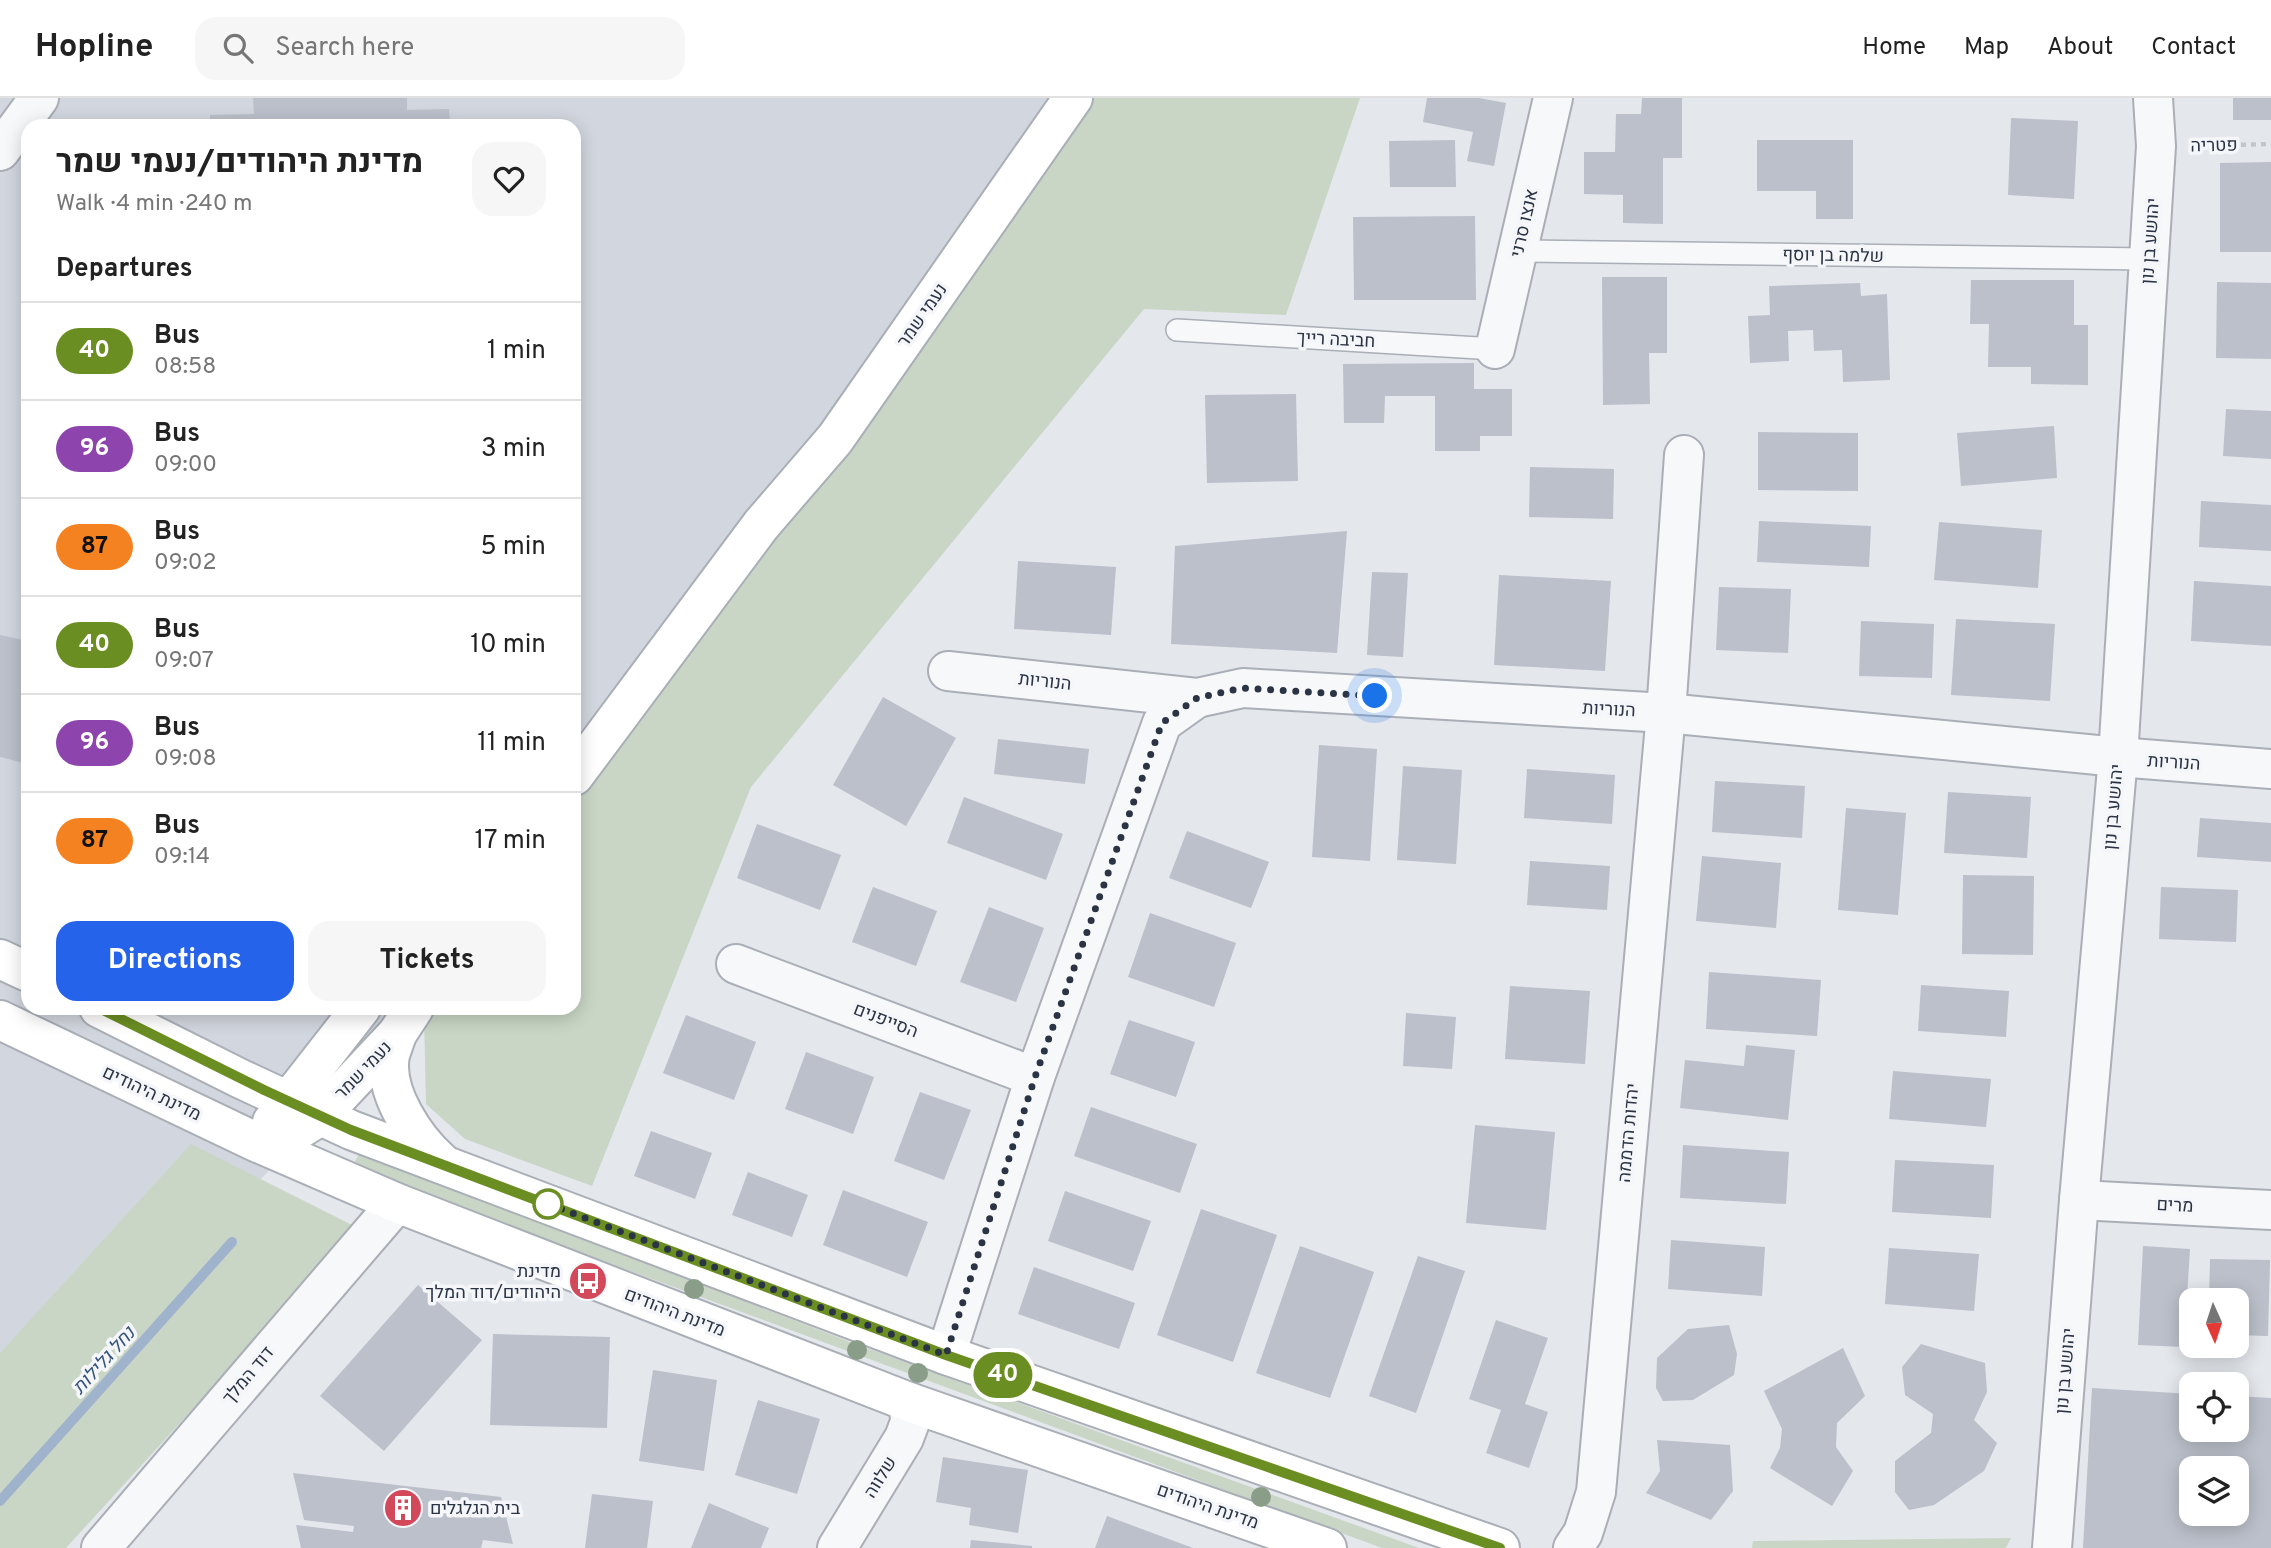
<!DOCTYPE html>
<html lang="en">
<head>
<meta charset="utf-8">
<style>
  :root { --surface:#fff; --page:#f6f6f6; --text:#222; --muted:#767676; --line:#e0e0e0; --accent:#2563eb }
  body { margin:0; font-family:Overpass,Heebo,sans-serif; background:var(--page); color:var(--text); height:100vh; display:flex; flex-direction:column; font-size:26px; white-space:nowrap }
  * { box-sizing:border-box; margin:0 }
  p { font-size:23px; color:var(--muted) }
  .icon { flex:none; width:38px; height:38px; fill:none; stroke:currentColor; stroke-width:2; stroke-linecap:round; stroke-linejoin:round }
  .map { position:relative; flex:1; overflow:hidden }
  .panel { position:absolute; left:21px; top:21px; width:560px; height:896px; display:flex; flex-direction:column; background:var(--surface); border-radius:21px; box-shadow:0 4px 18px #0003 }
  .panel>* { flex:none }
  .badge { padding:0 14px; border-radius:23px; font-size:24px; line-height:46px }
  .needle { width:46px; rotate:177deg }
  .controls { position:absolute; left:2179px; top:1190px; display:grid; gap:14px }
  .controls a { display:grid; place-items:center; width:70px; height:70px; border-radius:14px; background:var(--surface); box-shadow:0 4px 18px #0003; font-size:35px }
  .you { position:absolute; width:35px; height:35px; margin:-18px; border:5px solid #fff; border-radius:50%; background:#1a73e8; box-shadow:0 0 0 10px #1a73e833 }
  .map>.badge { position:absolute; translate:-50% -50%; box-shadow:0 0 0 4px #fff }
  h2 { padding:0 35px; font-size:26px; line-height:63px }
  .round { display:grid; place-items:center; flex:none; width:74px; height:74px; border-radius:21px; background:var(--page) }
  .head { display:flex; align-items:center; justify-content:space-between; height:119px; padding:0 35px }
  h1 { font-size:33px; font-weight:700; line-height:52px }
  .primary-button { display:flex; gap:14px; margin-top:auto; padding:14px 35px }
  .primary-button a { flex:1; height:80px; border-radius:21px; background:var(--accent); color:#fff; font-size:28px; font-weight:700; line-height:80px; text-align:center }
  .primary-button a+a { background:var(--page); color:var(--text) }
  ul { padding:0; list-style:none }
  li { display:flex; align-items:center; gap:21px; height:98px; padding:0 35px; border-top:2px solid var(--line) }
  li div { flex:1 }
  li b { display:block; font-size:26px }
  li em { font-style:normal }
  li .badge { min-width:77px; font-weight:700; text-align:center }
  header { display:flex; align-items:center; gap:42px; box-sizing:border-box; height:98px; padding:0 35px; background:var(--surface); border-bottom:2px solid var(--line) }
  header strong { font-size:33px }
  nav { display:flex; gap:38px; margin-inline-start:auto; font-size:24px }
  .search { width:490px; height:63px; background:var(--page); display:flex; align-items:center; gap:18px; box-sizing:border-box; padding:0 24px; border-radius:21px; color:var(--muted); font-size:26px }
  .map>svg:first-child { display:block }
</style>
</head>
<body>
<header>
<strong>Hopline</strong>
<div class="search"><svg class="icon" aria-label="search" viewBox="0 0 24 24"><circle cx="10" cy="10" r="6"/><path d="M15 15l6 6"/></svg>Search here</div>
<nav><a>Home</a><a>Map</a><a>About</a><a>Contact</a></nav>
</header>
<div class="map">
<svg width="2271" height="1450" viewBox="0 0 2271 1450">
  <rect width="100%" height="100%" fill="#e4e7ec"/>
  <path fill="#d2d6de" d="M0,0H1073L574,678V28H28V910H414L319,1019L0,1360Z"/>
  <g fill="#c9d6c5">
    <path d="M1076,0H1360L1286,217L1144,211L751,689L592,1088L465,1041L426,1006L424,919L432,910H574V707L761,427Z"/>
    <path d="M191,1046L358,1130L66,1450H0V1255Z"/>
    <path d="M361,1053L850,1244L1419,1450H1382L351,1070Z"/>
    <path d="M2011,1440L2006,1450H1752L1753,1443Z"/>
  </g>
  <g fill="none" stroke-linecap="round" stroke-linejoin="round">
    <path stroke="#9fb4cc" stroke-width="10" d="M0,1403L232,1144"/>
  </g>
  <g fill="#bbc0ca" fill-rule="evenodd">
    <path d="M253,0H407V12L449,11L450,28H210V17L254,16Z"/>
    <path d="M1427,0H1479L1506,5L1494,68L1467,63L1473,34L1423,24Z"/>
    <path d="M1642,0H1682V60H1663V126L1623,125V97L1584,96V54H1615L1616,16H1641Z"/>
    <rect x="2233" y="0" width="38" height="22"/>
    <path d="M2011,20L2078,23L2074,101L2008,97Z"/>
    <path d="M1455,42L1456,89H1390L1389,43Z"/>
    <path d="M1757,42H1853V121H1816V93H1757Z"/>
    <path d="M2271,64V154H2220V65Z"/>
    <path d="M1475,118L1476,202H1354L1353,119Z"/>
    <path d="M1602,179H1667V255H1649L1650,306L1603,307Z"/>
    <path d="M1971,182H2074V227H2088V287L2031,286V269H1988L1989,226H1970Z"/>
    <path d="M2217,184L2271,185V261L2216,260Z"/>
    <path d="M1860,185L1861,198L1887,196L1890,282L1843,284L1842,252L1814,253L1813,232L1788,233L1789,263L1750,265L1748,218L1770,217L1769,188Z"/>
    <path d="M1474,265V291H1512V338H1480V353H1435V298H1385L1384,325H1344L1343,266Z"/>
    <path d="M1296,296L1298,383L1207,385L1205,297Z"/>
    <path d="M2226,311L2271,313V361L2223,358Z"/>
    <path d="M2054,328L2057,380L1961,388L1957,335Z"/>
    <path d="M1758,334L1858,335V393L1758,392Z"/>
    <path d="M1530,369L1614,371L1613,421L1529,419Z"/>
    <path d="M2201,403L2271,407V453L2199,449Z"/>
    <path d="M1759,423L1871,428L1869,469L1757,464Z"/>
    <path d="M1939,424L2042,432L2038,490L1934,482Z"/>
    <path d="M1347,433L1337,555L1171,546L1175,448Z"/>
    <path d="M1018,463L1116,469L1111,537L1014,531Z"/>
    <path d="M1372,474L1408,475L1403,559L1367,557Z"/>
    <path d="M1499,477L1611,483L1605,573L1494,567Z"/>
    <path d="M2194,483L2271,488V548L2191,543Z"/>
    <path d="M1719,489L1791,491L1788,555L1716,552Z"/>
    <path d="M1956,521L2055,526L2050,603L1951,597Z"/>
    <path d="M1861,523L1934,526L1932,580L1859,578Z"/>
    <path d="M0,537L28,543V666L0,659Z"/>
    <path d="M883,599L956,640L906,728L833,687Z"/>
    <path d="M998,641L1089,651L1085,686L994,676Z"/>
    <path d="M1319,647L1377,651L1370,763L1312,759Z"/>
    <path d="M1403,668L1462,672L1456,766L1397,762Z"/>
    <path d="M1527,671L1615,677L1612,726L1524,720Z"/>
    <path d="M1715,683L1805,688L1802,740L1712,734Z"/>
    <path d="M1948,694L2031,699L2027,760L1944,755Z"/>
    <path d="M964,699L1063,736L1046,782L947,745Z"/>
    <path d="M1846,710L1906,715L1898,817L1838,812Z"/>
    <path d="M2200,720L2271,725V764L2197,759Z"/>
    <path d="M757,726L841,757L820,812L737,780Z"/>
    <path d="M1187,733L1269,764L1251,810L1169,780Z"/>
    <path d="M1702,758L1781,765L1776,830L1696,823Z"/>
    <path d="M1530,763L1610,768L1607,812L1527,807Z"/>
    <path d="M1963,777L2034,778L2033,857L1962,856Z"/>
    <path d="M873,789L937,813L916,868L852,844Z"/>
    <path d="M2161,789L2238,792L2236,844L2159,841Z"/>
    <path d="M989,809L1044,830L1016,904L960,884Z"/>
    <path d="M1150,815L1236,845L1214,909L1128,879Z"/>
    <path d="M1709,874L1821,882L1817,938L1706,931Z"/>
    <path d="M1921,887L2009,893L2006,939L1918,933Z"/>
    <path d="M1510,888L1590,893L1585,966L1505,961Z"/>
    <path d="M1406,915L1456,919L1452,971L1403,968Z"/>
    <path d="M686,917L756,944L734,1002L663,975Z"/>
    <path d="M1129,922L1195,944L1176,999L1110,976Z"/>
    <path d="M1746,947L1795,952L1788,1022L1680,1010L1685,962L1744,968Z"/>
    <path d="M806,954L874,979L853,1036L785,1011Z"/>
    <path d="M1893,973L1991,981L1986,1029L1889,1021Z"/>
    <path d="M920,994L971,1012L944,1082L894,1063Z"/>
    <path d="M1091,1009L1197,1046L1180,1095L1074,1058Z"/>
    <path d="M1475,1027L1555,1034L1546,1132L1466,1125Z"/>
    <path d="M651,1033L712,1055L695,1101L634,1078Z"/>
    <path d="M1683,1047L1789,1054L1786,1106L1680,1100Z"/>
    <path d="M1895,1062L1994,1067L1991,1120L1892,1114Z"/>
    <path d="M748,1074L808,1097L792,1139L732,1117Z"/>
    <path d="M843,1092L928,1124L907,1179L823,1147Z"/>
    <path d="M1065,1093L1151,1123L1133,1173L1048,1143Z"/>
    <path d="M1201,1111L1277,1137L1233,1264L1157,1237Z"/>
    <path d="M1671,1142L1765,1149L1762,1198L1668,1191Z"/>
    <path d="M1300,1148L1374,1174L1330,1300L1256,1275Z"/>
    <path d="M2143,1148L2190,1151L2184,1249L2138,1247Z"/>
    <path d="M1889,1150L1979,1156L1974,1213L1885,1206Z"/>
    <path d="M1418,1158L1465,1173L1416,1315L1369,1298Z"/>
    <path d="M2210,1161L2270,1162L2268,1238L2236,1237V1202H2209Z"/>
    <path d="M1034,1169L1135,1205L1119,1251L1018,1216Z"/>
    <path d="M418,1187L482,1242L384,1353L320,1298Z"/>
    <path d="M1496,1222L1548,1240L1525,1306L1548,1314L1529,1370L1486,1355L1501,1312L1469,1301Z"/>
    <path d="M1729,1227L1737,1256L1734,1277L1693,1302L1663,1303L1656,1290L1657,1260L1688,1231Z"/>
    <path d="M493,1236L610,1239L607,1330L490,1327Z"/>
    <path d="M1921,1246L1985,1265L1987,1294L1974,1322L1997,1345L1984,1373L1934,1407L1909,1412L1895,1394V1363L1931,1335L1933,1316L1905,1297L1902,1269Z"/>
    <path d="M1843,1250L1865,1298L1837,1325L1836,1349L1853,1373L1832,1408L1770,1370L1780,1350L1782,1331L1764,1293Z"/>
    <path d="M653,1272L717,1282L704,1373L639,1363Z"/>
    <path d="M2092,1290L2191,1296V1332H2236V1298L2271,1300V1450H2083ZM2191,1370H2236V1416H2191Z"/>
    <path d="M758,1302L820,1321L797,1396L735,1377Z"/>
    <path d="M1657,1342L1730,1347L1733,1393L1711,1422L1646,1395L1660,1373Z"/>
    <path d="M943,1359L1028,1372L1018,1435L969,1427L971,1410L936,1404Z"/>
    <path d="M293,1375L501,1399L513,1446L483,1442L481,1450H301L296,1427L353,1434L354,1428L304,1422Z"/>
    <path d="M592,1396L653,1403L647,1450H585Z"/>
    <path d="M709,1405L769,1430L761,1450H691Z"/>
    <path d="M1107,1418L1193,1450H1095Z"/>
    <path d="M971,1442L1032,1448V1450H970Z"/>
  </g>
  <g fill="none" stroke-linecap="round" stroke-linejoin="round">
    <defs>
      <g id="lane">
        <path d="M1517,153L2149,161"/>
        <path d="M1177,232L1495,251"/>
      </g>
      <g id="street">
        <path d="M0,53L39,0"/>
        <path d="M1495,251L1553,0"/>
        <path d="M948,573L1197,600L1243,590L1666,615L2118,659L2271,671"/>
        <path d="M736,866L1035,979"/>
        <path d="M2079,1102L2271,1112"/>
        <path d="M946,1257L1035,979L1162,625L1197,600"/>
        <path d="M101,1450L397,1105"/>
        <path d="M837,1450L904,1340L910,1324L909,1304"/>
        <path d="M1573,1450L1583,1435L1596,1394L1666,615L1684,357"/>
        <path d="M2052,1450L2079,1102L2118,659L2156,48L2153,0"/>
      </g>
      <g id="secondary">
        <path d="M574,678L761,427L835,341L1073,0"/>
        <path d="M0,861L28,874"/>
        <path d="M99,910L241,981L351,1032L946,1257L1500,1450"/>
        <path d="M0,922L256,1044L397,1105L909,1304L1327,1450"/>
        <path d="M397,936C395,943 392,950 390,957C383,994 415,1041 441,1064"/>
        <path d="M272,1024L361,910"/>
        <path d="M298,1032L319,1019L397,936L414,910"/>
      </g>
    </defs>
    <use href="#lane" stroke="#a9aeb7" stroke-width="24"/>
    <use href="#street" stroke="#a9aeb7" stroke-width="42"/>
    <use href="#secondary" stroke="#a9aeb7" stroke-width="42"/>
    <path stroke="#c2c5cb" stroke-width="4.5" stroke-dasharray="5 5" stroke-linecap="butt" d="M2191,48L2271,46"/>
    <use href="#lane" stroke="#f7f8fa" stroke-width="21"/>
    <use href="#street" stroke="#f7f8fa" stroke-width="38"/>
    <use href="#secondary" stroke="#fff" stroke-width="38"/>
  </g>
  <g fill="#899d89">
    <circle cx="694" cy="1191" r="10"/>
    <circle cx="857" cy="1252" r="10"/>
    <circle cx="918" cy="1275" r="10"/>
    <circle cx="1261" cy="1399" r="10"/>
  </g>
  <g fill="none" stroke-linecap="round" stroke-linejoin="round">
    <defs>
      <path id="line" d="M99,910L264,992L351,1032L946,1257L1500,1450"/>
    </defs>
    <use href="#line" stroke="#fff" stroke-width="16"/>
    <use href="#line" stroke="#6b8e23" stroke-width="10"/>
    <path stroke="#2b3445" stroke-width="7" stroke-dasharray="0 12.6" d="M548,1106L543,1104L946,1257L1035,979L1162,625L1197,600L1242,590L1375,598"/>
  </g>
  <defs>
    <symbol id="bus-disc" viewBox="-11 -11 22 22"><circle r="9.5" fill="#d1495b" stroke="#f4f6f9"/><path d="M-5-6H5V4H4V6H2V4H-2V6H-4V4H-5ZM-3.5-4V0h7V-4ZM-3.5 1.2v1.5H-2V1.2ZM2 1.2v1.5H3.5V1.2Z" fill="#fff"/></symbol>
    <symbol id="building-disc" viewBox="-11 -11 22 22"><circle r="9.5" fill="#d1495b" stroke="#f4f6f9"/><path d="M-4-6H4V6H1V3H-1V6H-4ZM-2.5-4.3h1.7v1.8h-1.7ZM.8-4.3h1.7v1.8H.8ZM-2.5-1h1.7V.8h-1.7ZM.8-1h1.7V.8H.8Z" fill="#fff"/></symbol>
  </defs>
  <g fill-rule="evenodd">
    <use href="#bus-disc" x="566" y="1161" width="44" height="44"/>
    <use href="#building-disc" x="381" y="1388" width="44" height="44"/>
  </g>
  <circle fill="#fff" stroke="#6b8e23" stroke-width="3.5" cx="548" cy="1106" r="14"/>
  <g text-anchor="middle" stroke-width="7" stroke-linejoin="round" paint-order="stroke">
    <g font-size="18" fill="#2b3445" stroke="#f4f6f9">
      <text transform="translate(2214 47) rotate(-1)" y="6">פטריה</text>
      <text transform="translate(1524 125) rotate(-77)" y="6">אנצו סרני</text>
      <text transform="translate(2150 143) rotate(-86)" y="6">יהושע בן נון</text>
      <text transform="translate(1833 157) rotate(1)" y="6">שלמה בן יוסף</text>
      <text transform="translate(922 217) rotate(-55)" y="6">נעמי שמר</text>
      <text transform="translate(1336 241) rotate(3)" y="6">חביבה רייך</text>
      <text transform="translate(1045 583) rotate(6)" y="6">הנוריות</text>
      <text transform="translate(1609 611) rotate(3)" y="6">הנוריות</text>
      <text transform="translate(2174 664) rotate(4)" y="6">הנוריות</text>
      <text transform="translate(2113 709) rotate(-85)" y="6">יהושע בן נון</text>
      <text transform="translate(886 922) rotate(21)" y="6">הסייפנים</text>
      <text transform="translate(363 972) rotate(-46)" y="6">נעמי שמר</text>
      <text transform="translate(152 995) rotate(25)" y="6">מדינת היהודים</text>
      <text transform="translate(1628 1035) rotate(-85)" y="6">יהדות הדממה</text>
      <text transform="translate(2175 1107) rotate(3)" y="6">מרים</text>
      <text transform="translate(675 1214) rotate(21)" y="6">מדינת היהודים</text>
      <text transform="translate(2065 1273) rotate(-85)" y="6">יהושע בן נון</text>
      <text transform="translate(248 1277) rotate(-50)" y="6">דוד המלך</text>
      <text transform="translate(880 1379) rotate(-58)" y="6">שלווה</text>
      <text transform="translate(1208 1408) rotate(19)" y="6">מדינת היהודים</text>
    </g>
    <g font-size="18" fill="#2b3445" stroke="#f4f6f9" text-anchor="end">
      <text x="561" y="1179">מדינת<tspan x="561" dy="21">היהודים/דוד המלך</tspan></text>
      <text x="430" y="1416" text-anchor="start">בית הגלגלים</text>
    </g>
    <g font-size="19" font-style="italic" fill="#34527a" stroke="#f4f6f9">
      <text transform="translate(103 1262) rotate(-48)" y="7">נחל גלילות</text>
    </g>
  </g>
</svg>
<div class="controls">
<a><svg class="needle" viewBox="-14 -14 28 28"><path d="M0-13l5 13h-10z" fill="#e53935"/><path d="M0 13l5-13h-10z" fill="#767676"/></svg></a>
<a><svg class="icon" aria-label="locate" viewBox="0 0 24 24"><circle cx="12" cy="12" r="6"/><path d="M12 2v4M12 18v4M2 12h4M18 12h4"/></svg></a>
<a><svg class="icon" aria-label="layers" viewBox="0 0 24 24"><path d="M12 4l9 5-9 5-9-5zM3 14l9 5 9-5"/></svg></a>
</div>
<div class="you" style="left:1375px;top:598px"></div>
<b class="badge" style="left:1003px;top:1277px;background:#6b8e23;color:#fff">40</b>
<section class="panel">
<div class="head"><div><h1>מדינת היהודים/נעמי שמר</h1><p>Walk · 4 min · 240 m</p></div><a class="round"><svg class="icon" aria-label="heart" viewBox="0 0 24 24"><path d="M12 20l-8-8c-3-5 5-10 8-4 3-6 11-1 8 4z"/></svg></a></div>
<h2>Departures</h2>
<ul>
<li><span class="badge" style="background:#6b8e23;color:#fff">40</span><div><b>Bus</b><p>08:58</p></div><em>1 min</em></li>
<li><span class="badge" style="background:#8e44ad;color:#fff">96</span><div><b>Bus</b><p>09:00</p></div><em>3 min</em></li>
<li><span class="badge" style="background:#f58220;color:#111">87</span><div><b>Bus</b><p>09:02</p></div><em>5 min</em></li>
<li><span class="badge" style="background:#6b8e23;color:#fff">40</span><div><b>Bus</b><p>09:07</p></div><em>10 min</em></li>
<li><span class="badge" style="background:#8e44ad;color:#fff">96</span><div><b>Bus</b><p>09:08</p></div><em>11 min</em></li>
<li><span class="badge" style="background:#f58220;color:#111">87</span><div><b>Bus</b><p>09:14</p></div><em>17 min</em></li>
</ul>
<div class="primary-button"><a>Directions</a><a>Tickets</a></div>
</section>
</div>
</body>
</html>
